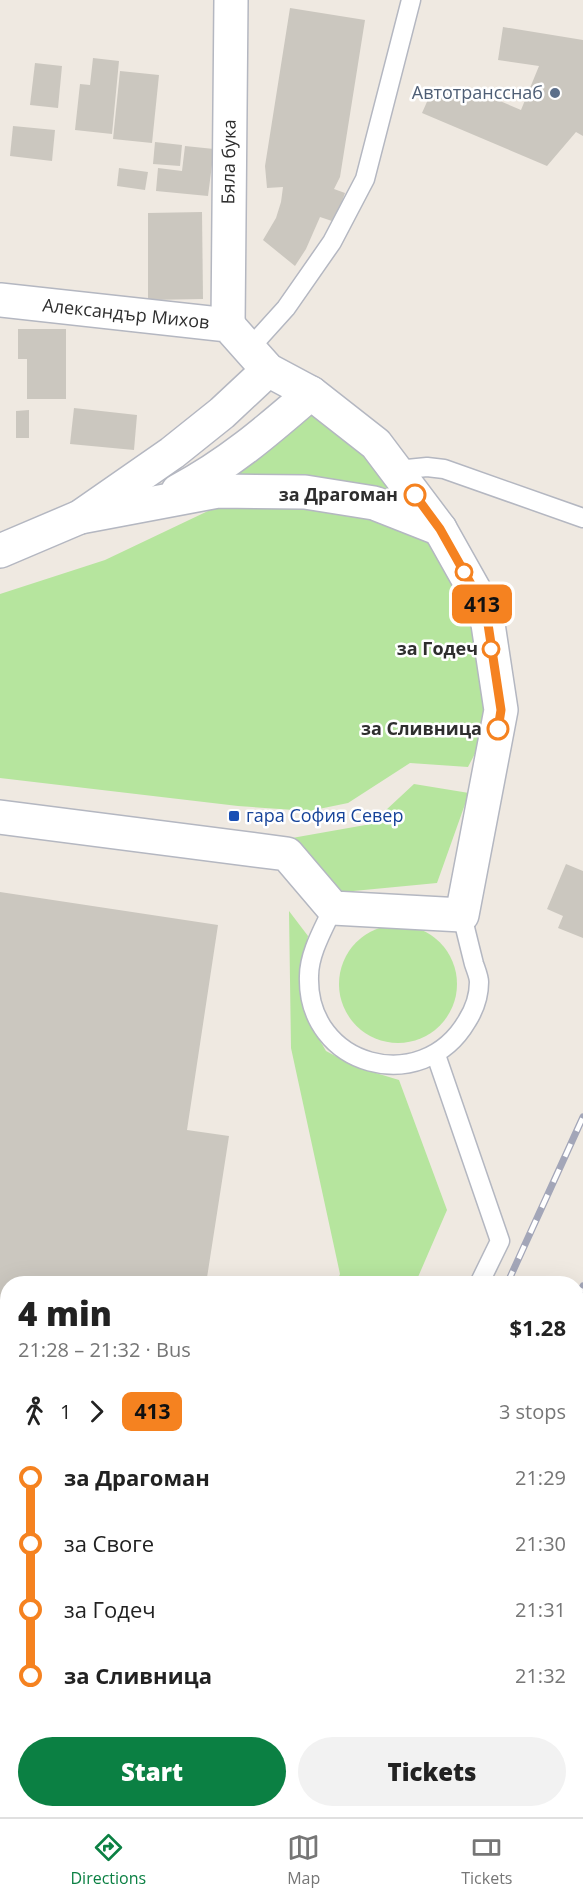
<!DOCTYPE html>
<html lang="en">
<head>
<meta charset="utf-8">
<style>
  :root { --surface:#fff; --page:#f2f2f2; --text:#222; --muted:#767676; --line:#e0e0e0; --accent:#0b8043 }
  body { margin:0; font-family:"Open Sans",sans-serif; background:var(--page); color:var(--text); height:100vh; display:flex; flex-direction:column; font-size:22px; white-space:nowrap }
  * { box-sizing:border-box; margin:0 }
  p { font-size:20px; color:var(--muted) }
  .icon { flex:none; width:33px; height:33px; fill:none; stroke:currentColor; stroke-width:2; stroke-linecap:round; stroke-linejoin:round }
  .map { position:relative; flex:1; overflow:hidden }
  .panel { position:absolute; left:0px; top:1276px; width:584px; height:542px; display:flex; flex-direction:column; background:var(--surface); border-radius:24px 24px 0 0; box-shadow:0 6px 24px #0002 }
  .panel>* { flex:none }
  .badge { padding:0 12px; border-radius:9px; font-size:21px; line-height:39px }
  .map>.badge { position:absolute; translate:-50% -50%; box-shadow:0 0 0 3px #fff }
  .legs { display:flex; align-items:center; gap:9px; height:66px; padding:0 18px; font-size:20px }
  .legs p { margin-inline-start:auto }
  .summary { display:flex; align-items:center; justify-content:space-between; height:102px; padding:0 18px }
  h1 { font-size:33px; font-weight:800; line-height:45px }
  .action { display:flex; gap:12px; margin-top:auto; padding:12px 18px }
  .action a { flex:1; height:69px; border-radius:36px; background:var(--accent); color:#fff; font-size:24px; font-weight:800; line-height:69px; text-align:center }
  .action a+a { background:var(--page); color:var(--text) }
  ul { padding:0 18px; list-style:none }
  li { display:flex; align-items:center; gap:21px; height:66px; font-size:22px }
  li i { display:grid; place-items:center; width:9px; height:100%; margin:0 8px; background:currentColor }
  li i::after { content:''; width:15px; height:15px; margin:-8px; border:4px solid; border-radius:50%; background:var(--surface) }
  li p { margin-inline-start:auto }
  li:first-child i { background:linear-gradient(#0000 50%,currentColor 0) }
  li:last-child i { background:linear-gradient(currentColor 50%,#0000 0) }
  .tabs { display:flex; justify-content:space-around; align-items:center; height:84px; border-top:2px solid var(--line); background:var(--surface); font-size:16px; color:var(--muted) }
  .tabs a { display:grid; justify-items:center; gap:3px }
  .tabs .selected { color:var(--accent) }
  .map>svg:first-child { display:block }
</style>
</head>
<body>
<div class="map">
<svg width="583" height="1817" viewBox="0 0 583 1817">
  <rect width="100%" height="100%" fill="#efe9e1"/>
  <g fill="#b6e59e">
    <path d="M311,415L368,454L402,498L338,480L285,474L234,475Z"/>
    <path d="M229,501L365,512L419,531L444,561L467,602L487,698L481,742L468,767L410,763L348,803L309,811L238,806L0,778V594L105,560Z"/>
    <path d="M414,784L469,793L437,883L343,892L314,873L292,838L371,824Z"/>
    <path d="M289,911L308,936L301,973L307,1018L326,1051L356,1067L399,1080L447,1210L415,1284H336L340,1274L291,1048Z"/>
    <circle cx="398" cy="984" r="59"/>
  </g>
  <g fill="#cbc7bf">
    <path d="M290,8L365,20L340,177L334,189L345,193L335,222L320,217L306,249L295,266L263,240L276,218L281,202L283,187L267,188L265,166Z"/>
    <path d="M503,27L583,40V136L576,132L547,166L422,113L434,86L462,98L467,87L521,110L539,66L498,60Z"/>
    <path d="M93,58L119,61L112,134L75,130L80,84L90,85Z"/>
    <path d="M35,63L62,66L58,108L30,105Z"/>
    <path d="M120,71L159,75L152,143L113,139Z"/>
    <path d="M13,126L55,130L52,161L10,156Z"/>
    <path d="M155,142L182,145L180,166L153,164Z"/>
    <path d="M185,146L214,149L208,196L156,191L158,168L182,171Z"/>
    <path d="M119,168L148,172L145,190L117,186Z"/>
    <path d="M202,212L203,299L148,300V213Z"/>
    <path d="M18,329H66V399H27V359H18Z"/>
    <path d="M74,408L137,415L134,450L70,444Z"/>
    <path d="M29,410V438H16V411Z"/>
    <path d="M566,864L583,871V938L558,928L563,916L547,909Z"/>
    <path d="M0,892L218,925L187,1130L229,1136L206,1284H8V1353L0,1352Z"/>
    <path d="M0,1457L8,1459V1698L0,1697Z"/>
    <path d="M8,1763V1810H107L104,1817H0V1779Z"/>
    <path d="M132,1810H181L178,1817H129Z"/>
  </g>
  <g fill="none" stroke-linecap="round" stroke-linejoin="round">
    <defs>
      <g id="service">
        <path d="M249,349L286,308L332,242L365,179L411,0"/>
        <path d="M397,470L427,467L444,469L583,518"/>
        <path d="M333,908C324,928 309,953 309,976C306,1067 422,1098 467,1021C474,1010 479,995 479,982C479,977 476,970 474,964C470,948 466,932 462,915"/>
        <path d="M436,1055L500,1241L479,1284"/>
        <path d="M221,1817L224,1810"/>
      </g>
      <g id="minor">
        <path d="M0,300L228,325L268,370L311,393L376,444L440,529L481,602L488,624L501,710L462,915L333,908L287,854L0,817"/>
        <path d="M228,325L231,0"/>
        <path d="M178,491C229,464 267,431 311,393"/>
        <path d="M80,517L218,491L305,492L374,503L440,529"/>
        <path d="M0,551L80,517L172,453L222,413L268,370"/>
      </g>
    </defs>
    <use href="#service" stroke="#b4b7c1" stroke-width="21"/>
    <use href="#minor" stroke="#b4b7c1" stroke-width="36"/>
    <use href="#service" stroke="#fff" stroke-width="18"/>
    <use href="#minor" stroke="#fff" stroke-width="33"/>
    <defs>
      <g id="rail">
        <path d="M507,1284L583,1117"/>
        <path d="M576,1301L583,1286"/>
        <path d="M576,1382L583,1368"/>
        <path d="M258,1817L260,1810"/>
        <path d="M324,1817L327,1810"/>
        <path d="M351,1817L354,1810"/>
      </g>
    </defs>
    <use href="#rail" stroke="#a3a6b8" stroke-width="7"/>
    <use href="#rail" stroke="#fff" stroke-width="4.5" stroke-dasharray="14" stroke-linecap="butt"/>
  </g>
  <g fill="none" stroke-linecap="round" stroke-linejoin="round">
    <defs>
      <path id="line-1" d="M415,495L440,529L481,602L488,624L501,710L498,729"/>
    </defs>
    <use href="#line-1" stroke="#fff" stroke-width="14"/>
    <use href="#line-1" stroke="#f58220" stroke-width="9"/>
  </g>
  <circle fill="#5c6f8a" stroke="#fff" stroke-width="2" cx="555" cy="93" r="6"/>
  <g fill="#fff" stroke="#f58220" stroke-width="3">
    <circle cx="415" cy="495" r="10"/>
    <circle cx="464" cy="572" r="8"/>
    <circle cx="491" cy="649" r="8"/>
    <circle cx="498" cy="729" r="10"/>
  </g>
  <rect fill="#1a4fb4" stroke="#fff" stroke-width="2" x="228" y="810" width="12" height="12" rx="3"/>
  <g text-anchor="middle" stroke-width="5" stroke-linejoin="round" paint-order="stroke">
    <g font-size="18" fill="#4e5e75" stroke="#fff" text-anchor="end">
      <text x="543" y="99">Автотрансснаб</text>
    </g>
    <g font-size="18" fill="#2e2e2e" stroke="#fff">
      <text transform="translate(229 162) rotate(-89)" y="6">Бяла бука</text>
      <text transform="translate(126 314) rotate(6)" y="6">Александър Михов</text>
    </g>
    <g font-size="18" font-weight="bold" fill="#2e2e2e" stroke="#fff" text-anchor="end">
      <text x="398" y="501">за Драгоман</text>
      <text x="478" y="655">за Годеч</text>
      <text x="482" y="735">за Сливница</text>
    </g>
    <g font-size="18" fill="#164399" stroke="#fff" text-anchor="start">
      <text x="246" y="822">гара София Север</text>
    </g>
  </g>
</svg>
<b class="badge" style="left:482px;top:604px;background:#f58220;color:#111">413</b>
<section class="panel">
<div class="summary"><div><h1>4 min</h1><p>21:28 – 21:32 · Bus</p></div><b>$1.28</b></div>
<div class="legs"><svg class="icon" aria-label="walk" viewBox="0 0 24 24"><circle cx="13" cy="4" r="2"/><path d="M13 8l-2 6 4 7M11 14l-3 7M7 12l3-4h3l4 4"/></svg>1<svg class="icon" aria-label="forward" viewBox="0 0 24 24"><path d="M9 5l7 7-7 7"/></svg><b class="badge" style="background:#f58220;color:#111">413</b><p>3 stops</p></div>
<ul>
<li><i style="color:#f58220"></i><b>за Драгоман</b><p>21:29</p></li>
<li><i style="color:#f58220"></i><span>за Своге</span><p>21:30</p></li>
<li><i style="color:#f58220"></i><span>за Годеч</span><p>21:31</p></li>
<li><i style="color:#f58220"></i><b>за Сливница</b><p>21:32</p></li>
</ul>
<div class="action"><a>Start</a><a>Tickets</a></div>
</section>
</div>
<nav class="tabs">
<a class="selected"><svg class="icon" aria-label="directions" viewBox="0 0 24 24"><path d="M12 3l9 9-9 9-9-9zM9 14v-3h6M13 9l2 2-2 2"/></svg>Directions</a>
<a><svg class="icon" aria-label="map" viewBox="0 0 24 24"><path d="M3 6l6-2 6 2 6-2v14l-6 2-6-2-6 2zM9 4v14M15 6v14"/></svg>Map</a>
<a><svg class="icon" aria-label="tickets" viewBox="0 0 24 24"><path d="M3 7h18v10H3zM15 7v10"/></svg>Tickets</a>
</nav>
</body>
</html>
